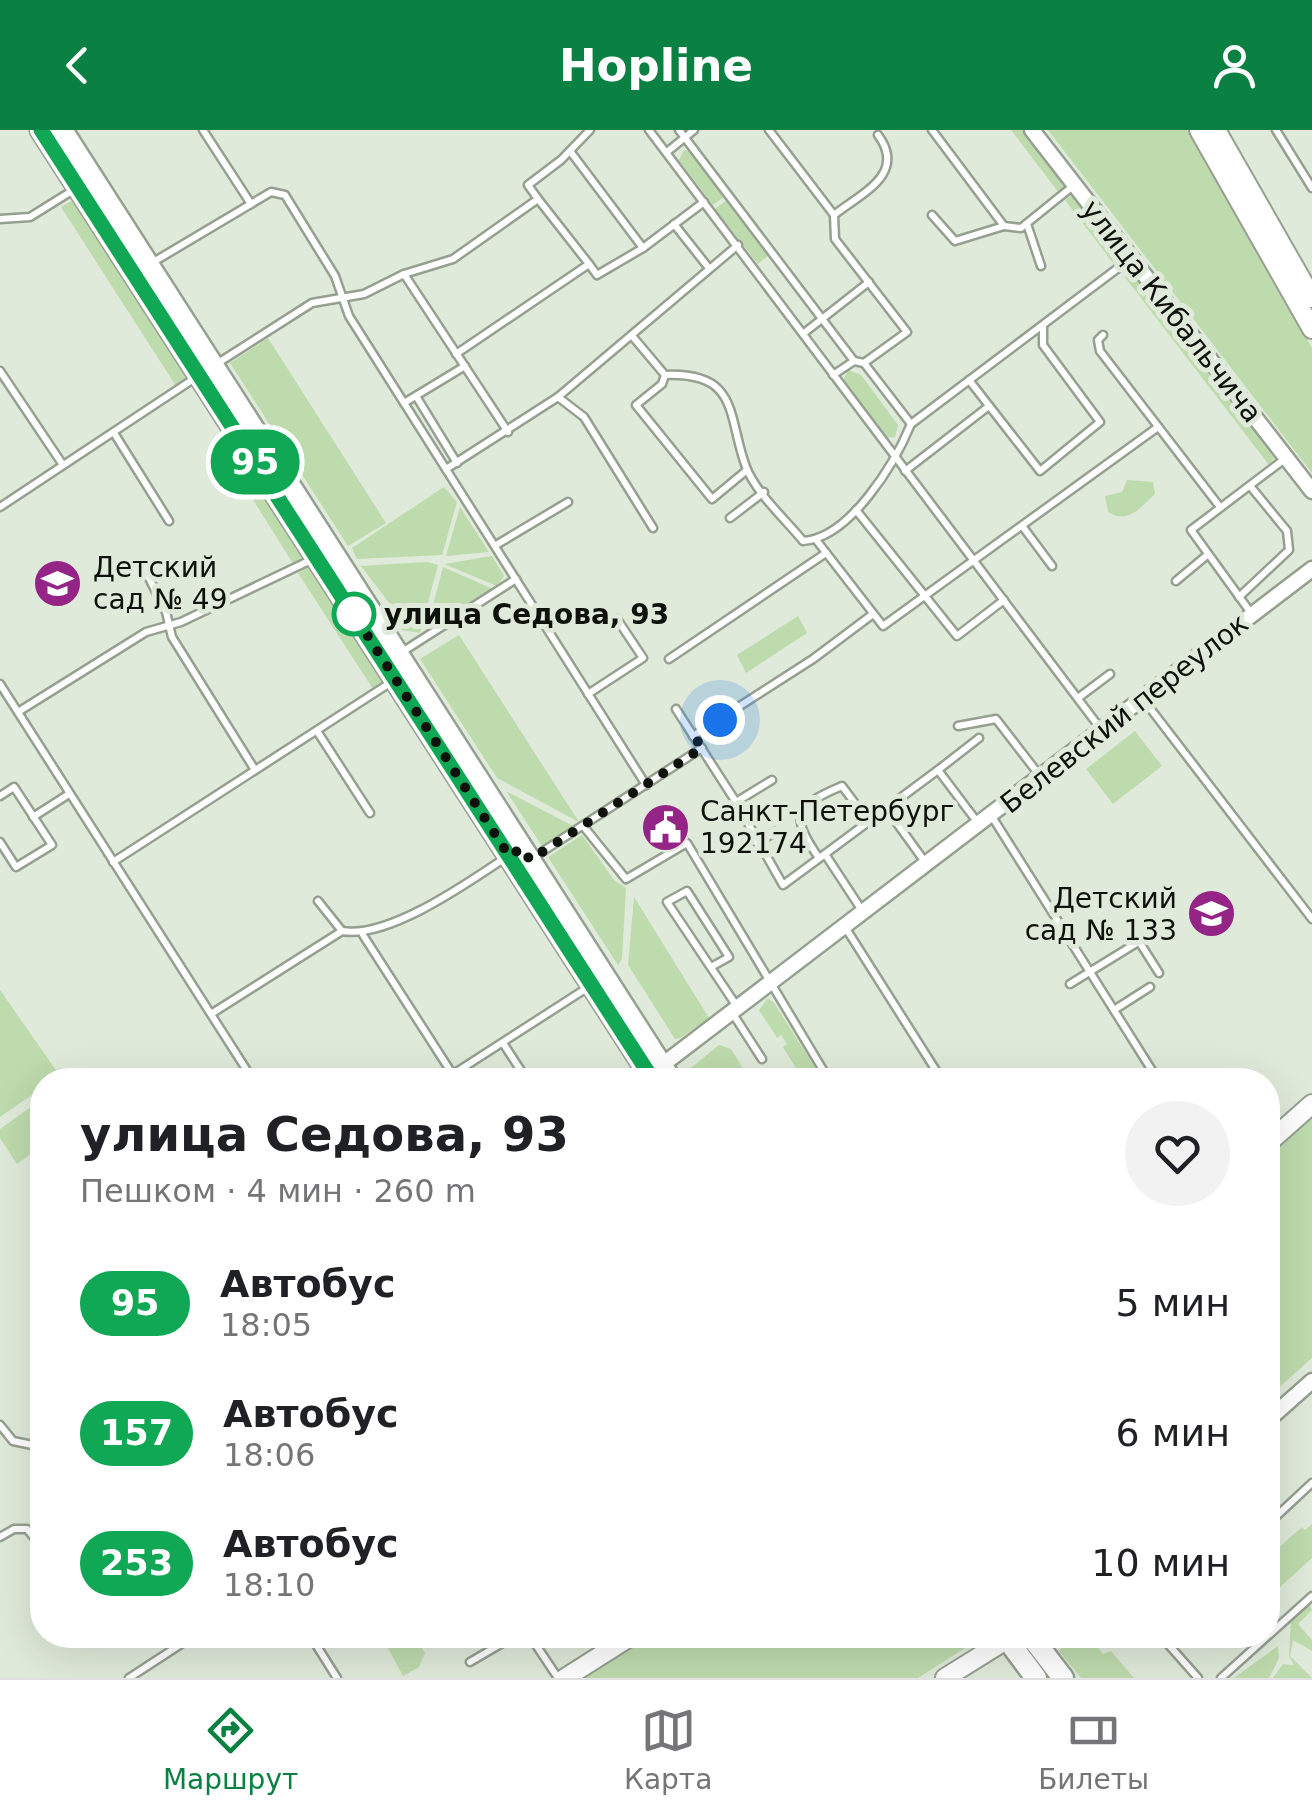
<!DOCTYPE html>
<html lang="ru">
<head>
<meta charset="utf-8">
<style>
  :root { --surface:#fff; --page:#f2f2f2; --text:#202124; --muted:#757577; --line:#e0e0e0; --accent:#0b8043 }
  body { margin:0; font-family:"DejaVu Sans",sans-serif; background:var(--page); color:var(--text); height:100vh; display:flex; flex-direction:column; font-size:38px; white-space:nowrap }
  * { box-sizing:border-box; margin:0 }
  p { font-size:32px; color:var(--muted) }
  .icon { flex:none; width:55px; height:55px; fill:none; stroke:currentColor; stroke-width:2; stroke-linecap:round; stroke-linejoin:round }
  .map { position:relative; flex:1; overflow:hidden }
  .side { position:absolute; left:30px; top:938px; width:1250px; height:580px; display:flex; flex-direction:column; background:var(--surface); border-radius:40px; box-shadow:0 10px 40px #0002 }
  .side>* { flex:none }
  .badge { padding:0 20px; border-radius:32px; font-size:35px; line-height:65px }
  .you { position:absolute; width:50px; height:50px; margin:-25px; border:8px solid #fff; border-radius:50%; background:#1a73e8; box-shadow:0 0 0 15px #1a73e833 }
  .map>.badge { position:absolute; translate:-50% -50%; box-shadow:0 0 0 5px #fff }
  .round { display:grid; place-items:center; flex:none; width:105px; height:105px; border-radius:52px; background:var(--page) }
  .summary { display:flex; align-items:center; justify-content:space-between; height:170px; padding:0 50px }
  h1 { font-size:48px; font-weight:800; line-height:75px }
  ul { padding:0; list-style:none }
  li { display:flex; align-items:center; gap:30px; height:130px; padding:0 50px }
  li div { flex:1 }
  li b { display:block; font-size:38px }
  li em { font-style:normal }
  li .badge { min-width:110px; font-weight:700; text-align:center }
  header { display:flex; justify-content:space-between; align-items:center; height:130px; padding:0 50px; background:var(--accent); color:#fff; font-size:45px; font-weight:800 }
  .dock { display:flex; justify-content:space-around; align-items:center; height:140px; border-top:2px solid var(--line); background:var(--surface); font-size:28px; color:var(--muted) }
  .dock a { display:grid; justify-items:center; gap:5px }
  .dock .current { color:var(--accent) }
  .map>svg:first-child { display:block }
</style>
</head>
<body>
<header><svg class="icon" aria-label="back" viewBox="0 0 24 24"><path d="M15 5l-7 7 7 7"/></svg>Hopline<svg class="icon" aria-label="person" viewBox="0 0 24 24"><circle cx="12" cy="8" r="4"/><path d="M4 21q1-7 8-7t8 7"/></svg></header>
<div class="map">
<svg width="1312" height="1548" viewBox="0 0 1312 1548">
  <rect width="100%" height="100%" fill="#e0eada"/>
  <g fill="#bedbad">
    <path d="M1011,0H1022L1066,56L1059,63Z"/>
    <path d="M1048,0H1187L1312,218V343Z"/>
    <path d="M684,20L690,21L725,66L713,75L679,30Z"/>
    <path d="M1072,65L1113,118V133L1065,70Z"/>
    <path d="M728,69L770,124L758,134L715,79Z"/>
    <path d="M73,70L187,247L176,256L61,77Z"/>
    <path d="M1124,146L1138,151L1274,328L1269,335Z"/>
    <path d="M268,208L386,393L348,416L230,233Z"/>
    <path d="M848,240L861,245L898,295L895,307L885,308L843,251Z"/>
    <path d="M225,306L303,428L294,435L216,311Z"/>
    <path d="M1127,350L1153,352L1155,364C1141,377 1128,395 1108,382L1105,366L1122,362Z"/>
    <path d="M444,357L457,372L442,425L357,429L352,418Z"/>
    <path d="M460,377L489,422L446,426Z"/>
    <path d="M492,426L504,446L497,456L444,434Z"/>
    <path d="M427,432L438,435L420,503L402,500L393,478L361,436Z"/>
    <path d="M309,437L382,551L373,559L298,443Z"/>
    <path d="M443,437L493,459L427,503L426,502Z"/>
    <path d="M798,486L807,503L746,543L737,525Z"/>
    <path d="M459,505L579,692L497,648L420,529Z"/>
    <path d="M1135,601L1162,636L1113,674L1086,639Z"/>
    <path d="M506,661L573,696L542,716Z"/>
    <path d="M582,705L614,750L626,758L622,829L618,835L548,727Z"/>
    <path d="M634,767L709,888L680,908L675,909L628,835Z"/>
    <path d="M0,860L60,946L42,950V958L0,987Z"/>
    <path d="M768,868L774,873L823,950H803L783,917L787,914L781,905L777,908L759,880Z"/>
    <path d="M719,915L731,919L742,937L735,942L740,950H690L686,942Z"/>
    <path d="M42,969V1016L17,1034L0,1008V999Z"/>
    <path d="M1312,988V1228L1268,1267V1027Z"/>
    <path d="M1312,1394V1428L1268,1468V1427L1302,1397L1305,1400Z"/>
    <path d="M1309,1473L1312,1480L1298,1494L1312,1510V1521L1293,1510L1290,1526L1312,1548H1273L1283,1534L1294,1535L1289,1526L1291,1490Z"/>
    <path d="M381,1505H398L406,1517L417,1510L425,1523L419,1537L403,1546Z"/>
    <path d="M652,1505H972L976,1511L918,1548H585Z"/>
    <path d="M1072,1505H1088L1103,1524L1111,1521L1134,1548H1081L1059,1521Z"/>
    <path d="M1278,1516L1279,1528L1269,1548H1234Z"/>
  </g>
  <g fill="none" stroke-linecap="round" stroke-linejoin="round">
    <defs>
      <g id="service">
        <path d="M203,0L251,74"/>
        <path d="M649,0L1100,598"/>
        <path d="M679,0L854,231"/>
        <path d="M769,0L834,85L835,109L907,202L864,233L854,231L833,245"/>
        <path d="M932,0L1004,96L1021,98L1073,56"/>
        <path d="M1276,0L1312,58"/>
        <path d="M570,21L643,118"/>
        <path d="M667,22L694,0"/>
        <path d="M834,85C862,63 907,44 878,5"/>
        <path d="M932,85L955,111L1004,96"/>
        <path d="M0,89L30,87L75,59"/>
        <path d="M674,94L708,137"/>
        <path d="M1027,94L1041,136"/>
        <path d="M150,134L271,62L285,65L335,146L349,186L646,655"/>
        <path d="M589,134L597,145L643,118L704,72"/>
        <path d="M404,144L508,302"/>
        <path d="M804,203L869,152"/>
        <path d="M1103,205L1098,210L1100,221L1220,377"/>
        <path d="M633,207L665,245C740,242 727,286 746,337C756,363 786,390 803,411C850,408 895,333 911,294L1130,129"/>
        <path d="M456,224L589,134L538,69"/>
        <path d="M218,233L312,173L364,164L404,144L453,129L538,69L528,55L561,30L590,0"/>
        <path d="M864,233L911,294"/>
        <path d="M0,241L63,335"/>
        <path d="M665,245L662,254L636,275L712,369L747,340"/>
        <path d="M969,250L1040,341L1100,292L1043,215V196"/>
        <path d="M416,266L457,333"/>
        <path d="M558,267L584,287L653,398"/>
        <path d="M404,273L465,236"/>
        <path d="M114,303L169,391"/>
        <path d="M446,339L558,267L738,115"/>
        <path d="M905,341L989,276"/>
        <path d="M0,377L195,248"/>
        <path d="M856,380L957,506L1004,470"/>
        <path d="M730,388L764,362"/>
        <path d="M1023,397L1052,436"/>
        <path d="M817,411L883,496L1158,297"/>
        <path d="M496,415L568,372"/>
        <path d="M147,444L166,482L172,507L255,640"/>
        <path d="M1176,451L1206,426"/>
        <path d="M1239,467L1289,420L1287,401L1251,357"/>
        <path d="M1251,483L1191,400L1286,328"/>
        <path d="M399,524L516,449"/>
        <path d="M669,529L826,423"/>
        <path d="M0,554L253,950"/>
        <path d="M588,564L643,528L617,489"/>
        <path d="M1078,568L1110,544"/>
        <path d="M1143,569L1312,789"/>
        <path d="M676,579L736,672L783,755L825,724"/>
        <path d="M18,582L146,502L181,492L313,429"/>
        <path d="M958,596L996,589L1040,646"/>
        <path d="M317,601L370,683"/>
        <path d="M693,606L813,529L873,484"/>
        <path d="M938,640L979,608"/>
        <path d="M0,666L14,657L52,715L16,737L0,712"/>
        <path d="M736,672L772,650"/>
        <path d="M886,678L925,732"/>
        <path d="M991,685L1158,950"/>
        <path d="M33,687L69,664"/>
        <path d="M584,697L626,749L687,713L829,950"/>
        <path d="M757,713L775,702"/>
        <path d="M819,728C789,685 795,676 842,656L869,692"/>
        <path d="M531,729L702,618"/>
        <path d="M113,732L393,551"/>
        <path d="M318,771L342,801"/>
        <path d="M863,782L825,724L938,640L978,693"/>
        <path d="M845,797L942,950"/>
        <path d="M363,805L453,945"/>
        <path d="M1140,813L1159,843"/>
        <path d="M711,837L729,827L687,761L667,772L738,878"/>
        <path d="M1070,854L1156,801"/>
        <path d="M1114,880L1150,857"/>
        <path d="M211,884L342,801C388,809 466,754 505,728"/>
        <path d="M733,884L762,929"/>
        <path d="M503,913L527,950"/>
        <path d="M444,950L590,856"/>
        <path d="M0,1295L13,1311L42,1317"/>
        <path d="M1268,1394L1312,1353"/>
        <path d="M0,1407L14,1399H27L42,1417"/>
        <path d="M310,1505L337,1548"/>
        <path d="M1160,1505L1198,1548"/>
        <path d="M470,1532L511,1508L530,1506L558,1548"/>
        <path d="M129,1548L195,1505"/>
        <path d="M1221,1548L1312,1466"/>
      </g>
      <g id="minor">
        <path d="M1032,0L1312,361"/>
        <path d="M657,939L1312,439"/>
        <path d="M1268,1290L1312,1251"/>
      </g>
      <g id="tertiary">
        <path d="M1199,0L1312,199"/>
        <path d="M1216,0L1312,168"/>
        <path d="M1268,1013L1312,974"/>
        <path d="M565,1548L633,1505"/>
        <path d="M945,1548L1014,1505"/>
      </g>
      <g id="secondary">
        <path d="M41,0L653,950"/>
        <path d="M62,0L671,950"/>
        <path d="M1004,1505L1036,1548"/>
        <path d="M1030,1505L1063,1548"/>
      </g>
    </defs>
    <use href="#service" stroke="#96a091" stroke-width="11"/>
    <use href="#minor" stroke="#96a091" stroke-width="19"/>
    <use href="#tertiary" stroke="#96a091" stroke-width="22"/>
    <use href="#secondary" stroke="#96a091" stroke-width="25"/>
    <use href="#service" stroke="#fff" stroke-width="6"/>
    <use href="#minor" stroke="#fff" stroke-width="14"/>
    <use href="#tertiary" stroke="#fff" stroke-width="18"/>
    <use href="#secondary" stroke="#fff" stroke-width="20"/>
  </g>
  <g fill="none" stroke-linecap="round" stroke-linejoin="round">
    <defs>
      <path id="line" d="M41,0L653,950"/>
    </defs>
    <use href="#line" stroke="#fff" stroke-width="22"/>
    <use href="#line" stroke="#10a855" stroke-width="15"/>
    <path stroke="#0e110c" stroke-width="10" stroke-dasharray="0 18" d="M354,484L351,480L509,726L522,718L530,730L702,618L694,606L720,590"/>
  </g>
  <defs>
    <symbol id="school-disc" viewBox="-11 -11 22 22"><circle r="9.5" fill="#942586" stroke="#e0eada"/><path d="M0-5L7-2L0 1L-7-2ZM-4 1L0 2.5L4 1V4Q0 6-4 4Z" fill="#fff"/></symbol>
    <symbol id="civic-disc" viewBox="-11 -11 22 22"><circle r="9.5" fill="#942586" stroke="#e0eada"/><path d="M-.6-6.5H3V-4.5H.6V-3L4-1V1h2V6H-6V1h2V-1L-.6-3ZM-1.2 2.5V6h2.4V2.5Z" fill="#fff"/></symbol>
  </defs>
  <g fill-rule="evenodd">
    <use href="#school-disc" x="30" y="426" width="55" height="55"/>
    <use href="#civic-disc" x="638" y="670" width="55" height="55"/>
    <use href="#school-disc" x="1184" y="756" width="55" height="55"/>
  </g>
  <circle fill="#fff" stroke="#10a855" stroke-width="5" cx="354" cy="484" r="20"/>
  <g text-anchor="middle" stroke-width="10" stroke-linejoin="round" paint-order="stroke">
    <g font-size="28" fill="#0e110c" stroke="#e0eada">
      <text transform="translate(1172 181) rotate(52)" y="10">улица Кибальчича</text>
      <text transform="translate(1124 583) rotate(-38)" y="10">Белевский переулок</text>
    </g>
    <g font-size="28" fill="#0e110c" stroke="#e0eada" text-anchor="start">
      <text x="93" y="447">Детский<tspan x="93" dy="32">сад № 49</tspan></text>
      <text x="700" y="691">Санкт-Петербург<tspan x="700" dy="32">192174</tspan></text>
      <text x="1177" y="778" text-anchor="end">Детский<tspan x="1177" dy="32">сад № 133</tspan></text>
    </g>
    <g font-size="28" font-weight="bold" fill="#0e110c" stroke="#e0eada" text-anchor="start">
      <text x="384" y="494">улица Седова, 93</text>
    </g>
  </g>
</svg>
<div class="you" style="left:720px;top:590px"></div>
<b class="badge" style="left:255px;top:332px;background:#10a855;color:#fff">95</b>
<section class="side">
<div class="summary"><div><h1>улица Седова, 93</h1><p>Пешком · 4 мин · 260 m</p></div><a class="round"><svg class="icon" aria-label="heart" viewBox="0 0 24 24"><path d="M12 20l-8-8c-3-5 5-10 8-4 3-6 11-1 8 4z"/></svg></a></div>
<ul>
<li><span class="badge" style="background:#10a855;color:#fff">95</span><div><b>Автобус</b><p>18:05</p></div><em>5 мин</em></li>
<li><span class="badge" style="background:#10a855;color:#fff">157</span><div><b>Автобус</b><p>18:06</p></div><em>6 мин</em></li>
<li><span class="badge" style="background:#10a855;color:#fff">253</span><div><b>Автобус</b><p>18:10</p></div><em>10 мин</em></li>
</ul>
</section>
</div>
<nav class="dock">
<a class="current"><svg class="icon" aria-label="directions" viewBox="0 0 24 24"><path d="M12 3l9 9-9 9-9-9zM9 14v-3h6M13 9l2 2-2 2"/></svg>Маршрут</a>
<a><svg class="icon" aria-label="map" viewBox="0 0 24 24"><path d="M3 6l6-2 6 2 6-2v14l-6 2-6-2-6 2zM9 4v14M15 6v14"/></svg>Карта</a>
<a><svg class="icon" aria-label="tickets" viewBox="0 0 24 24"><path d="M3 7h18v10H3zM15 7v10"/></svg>Билеты</a>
</nav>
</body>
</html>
